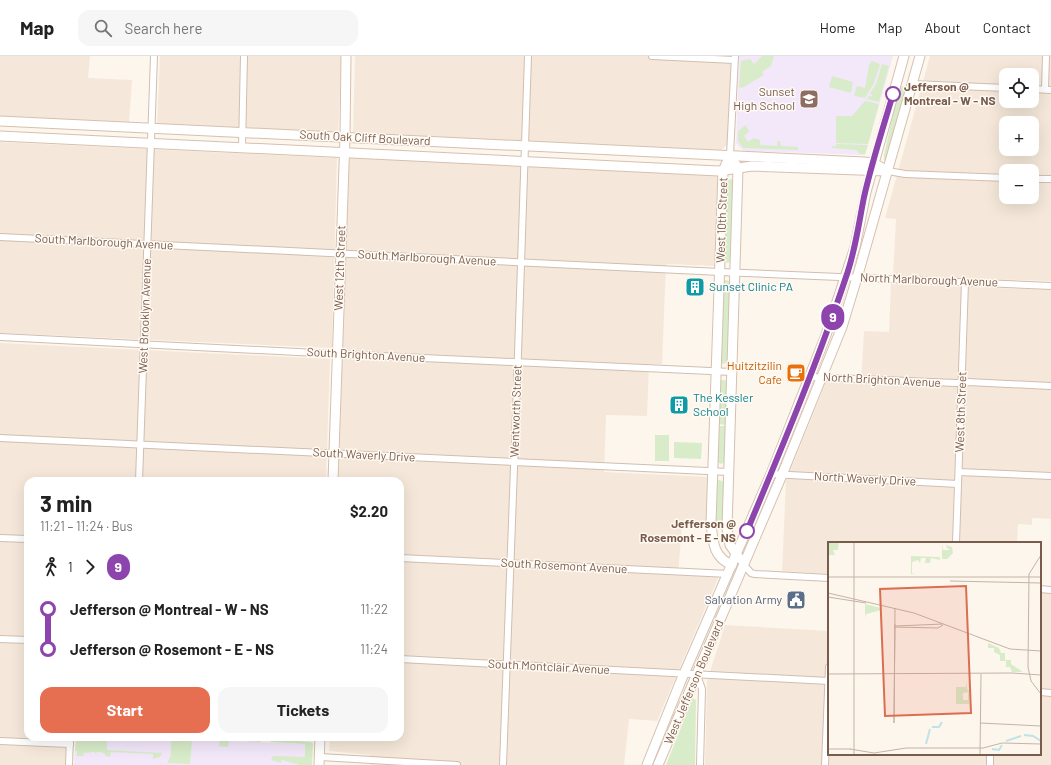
<!DOCTYPE html>
<html lang="en">
<head>
<meta charset="utf-8">
<style>
  :root { --surface:#fff; --page:#f6f6f6; --text:#222; --muted:#767676; --line:#e0e0e0; --accent:#e76f51 }
  body { margin:0; font-family:Barlow,sans-serif; background:var(--page); color:var(--text); height:100vh; display:flex; flex-direction:column; font-size:15px; white-space:nowrap }
  * { box-sizing:border-box; margin:0 }
  p { font-size:13px; color:var(--muted) }
  .icon { flex:none; width:22px; height:22px; fill:none; stroke:currentColor; stroke-width:2; stroke-linecap:round; stroke-linejoin:round }
  .map { position:relative; flex:1; overflow:hidden }
  .side { position:absolute; left:24px; top:421px; width:380px; height:264px; display:flex; flex-direction:column; background:var(--surface); border-radius:12px; box-shadow:0 4px 16px #0002 }
  .side>* { flex:none }
  .badge { padding:0 8px; border-radius:13px; font-size:14px; line-height:26px }
  .buttons { position:absolute; left:999px; top:12px; display:grid; gap:8px }
  .buttons a { display:grid; place-items:center; width:40px; height:40px; border-radius:8px; background:var(--surface); box-shadow:0 4px 16px #0002; font-size:20px }
  .map>.badge { position:absolute; translate:-50% -50%; box-shadow:0 0 0 2px #fff }
  .legs { display:flex; align-items:center; gap:6px; height:44px; padding:0 16px; font-size:13px }
  .legs p { margin-inline-start:auto }
  .overview { display:flex; align-items:center; justify-content:space-between; height:68px; padding:0 16px }
  h1 { font-size:22px; font-weight:700; line-height:30px }
  .action { display:flex; gap:8px; margin-top:auto; padding:8px 16px }
  .action a { flex:1; height:46px; border-radius:12px; background:var(--accent); color:#fff; font-size:16px; font-weight:700; line-height:46px; text-align:center }
  .action a+a { background:var(--page); color:var(--text) }
  ul { padding:0 16px; list-style:none }
  li { display:flex; align-items:center; gap:14px; height:40px; font-size:15px }
  li i { display:grid; place-items:center; width:6px; height:100%; margin:0 5px; background:currentColor }
  li i::after { content:''; width:10px; height:10px; margin:-5px; border:3px solid; border-radius:50%; background:var(--surface) }
  li p { margin-inline-start:auto }
  li:first-child i { background:linear-gradient(#0000 50%,currentColor 0) }
  li:last-child i { background:linear-gradient(currentColor 50%,#0000 0) }
  header { display:flex; align-items:center; gap:24px; box-sizing:border-box; height:56px; padding:0 20px; background:var(--surface); border-bottom:1px solid var(--line) }
  header strong { font-size:19px }
  nav { display:flex; gap:22px; margin-inline-start:auto; font-size:14px }
  .search { width:280px; height:36px; background:var(--page); display:flex; align-items:center; gap:10px; box-sizing:border-box; padding:0 14px; border-radius:12px; color:var(--muted); font-size:15px }
  .map>svg:first-child { display:block }
</style>
</head>
<body>
<header>
<strong>Map</strong>
<div class="search"><svg class="icon" aria-label="search" viewBox="0 0 24 24"><circle cx="10" cy="10" r="6"/><path d="M15 15l6 6"/></svg>Search here</div>
<nav><a>Home</a><a>Map</a><a>About</a><a>Contact</a></nav>
</header>
<div class="map">
<svg width="1051" height="709" viewBox="0 0 1051 709">
  <rect width="100%" height="100%" fill="#fdf6ec"/>
  <g fill="#f5e8da" fill-rule="evenodd">
    <path d="M0,0H90L88,22L132,24L129,66L0,62Z"/>
    <path d="M160,0H342L338,78L157,68Z"/>
    <path d="M355,0H731L728,88L720,95H709L353,78Z"/>
    <path d="M930,0H1051V225L893,220L896,163L885,162ZM1006,19H1032V45H1006ZM1006,67H1032V93H1006ZM1006,115H1032V141H1006Z"/>
    <path d="M0,86L337,102L332,292L0,277Z"/>
    <path d="M352,100L716,118L719,122L717,210L666,208L662,308H649L647,360L606,359L604,416L709,421L708,467L682,469L678,519L719,520L657,665L629,663L624,709H370V699L329,695L330,681H400V425H338L349,103Z"/>
    <path d="M891,228L1051,234V463L1032,462V469L1018,468L1017,487H829V518L782,515L786,425L826,326L861,328L864,275L889,276Z"/>
    <path d="M0,287L330,303L326,425H28V681H66L65,709H0Z"/>
    <path d="M1040,537H1051V709H705L707,625L725,569L829,575V698H1040Z"/>
  </g>
  <g fill="#f3e8fa">
    <path d="M739,0H893L865,99L744,95L739,91L736,87Z"/>
    <path d="M107,681H216L227,685L312,688L311,709H74L75,695L106,697Z"/>
  </g>
  <g fill="#d8ecc9">
    <path d="M762,0H774L771,10L762,16L764,19L742,32L739,31L741,5L750,3L754,8Z"/>
    <path d="M872,5L880,8L874,27L865,42L854,40L857,30L865,32L869,9Z"/>
    <path d="M882,8L889,10L879,46L867,43L869,39L871,41L872,39L870,37L876,28Z"/>
    <path d="M832,20L853,26L851,37L829,31Z"/>
    <path d="M902,30L905,31L907,33L888,102L884,105V99L899,32Z"/>
    <path d="M865,45L879,48L868,88L836,87V60H852Z"/>
    <path d="M746,69L749,76L744,80L748,86L754,82L760,84V89L777,90V85H780L781,90L798,91V94L743,92L738,85V75Z"/>
    <path d="M836,88L868,89L865,98H860L856,94L832,92V90L836,91Z"/>
    <path d="M730,123L734,124L732,205L727,207L723,204L726,126Z"/>
    <path d="M726,224L731,226L728,306L723,308L719,305L723,225Z"/>
    <path d="M721,324H724L728,326L727,369L717,368L719,326Z"/>
    <path d="M717,370H727L725,406L721,408L717,406Z"/>
    <rect x="655" y="379" width="14" height="26"/>
    <path d="M674,386L702,387L701,403L674,402Z"/>
    <path d="M719,424L724,426L723,470L719,473L715,471L717,425Z"/>
    <path d="M693,642L696,644L695,709H666Z"/>
    <path d="M76,681H107V694L162,697L160,701L153,703V698L111,696L110,701L106,700L104,697L97,696L96,698L94,696L83,697L84,700H77V695H75Z"/>
    <path d="M220,681L261,683L262,684L260,686L229,684L228,691L219,690Z"/>
    <path d="M270,683L311,686L313,688L312,709H300L282,704L281,707L271,704L273,700L305,701V688L271,686Z"/>
    <path d="M171,684H192L190,708L167,707L171,699Z"/>
  </g>
  <g fill="none" stroke-linecap="round" stroke-linejoin="round">
    <defs>
      <g id="street">
        <path d="M652,0L734,4"/>
        <path d="M912,28L1006,32"/>
        <path d="M1032,33L1051,34"/>
        <path d="M1045,33L1046,0"/>
        <path d="M242,92L244,0"/>
        <path d="M730,99L735,0"/>
        <path d="M888,115L905,118L1006,122"/>
        <path d="M1032,123H1051"/>
        <path d="M0,181L720,216L1051,230"/>
        <path d="M0,281L337,298L732,316"/>
        <path d="M810,321L956,327L968,326L1050,330"/>
        <path d="M0,382L729,416"/>
        <path d="M959,416L1051,420"/>
        <path d="M771,418L958,428"/>
        <path d="M139,425L154,0"/>
        <path d="M0,482L28,483"/>
        <path d="M956,487L965,226"/>
        <path d="M400,502L729,518"/>
        <path d="M744,509L751,517L755,518L829,522"/>
        <path d="M1040,533L1051,534"/>
        <path d="M0,583L28,584"/>
        <path d="M400,603L829,625"/>
        <path d="M697,619L702,633L700,709"/>
        <path d="M1040,636L1051,637"/>
        <path d="M0,685L70,688"/>
        <path d="M320,701L457,709"/>
        <path d="M69,709L70,681"/>
        <path d="M503,709L516,357L528,0"/>
        <path d="M825,709L829,611"/>
        <path d="M990,709V698"/>
      </g>
      <g id="secondary">
        <path d="M0,65L864,106L873,107L888,115"/>
        <path d="M0,80L719,115L752,110L886,115"/>
        <path d="M730,99L723,115L711,467C713,486 713,501 732,509"/>
        <path d="M730,99L738,112L727,473L730,489L740,503"/>
        <path d="M333,425L345,81L346,0"/>
        <path d="M319,709L320,681"/>
        <path d="M647,709L680,627L771,418L826,279L855,191L866,136L904,0"/>
        <path d="M658,709L782,419L842,271L859,215L920,0"/>
      </g>
    </defs>
    <use href="#street" stroke="#d1beb0" stroke-width="8"/>
    <use href="#secondary" stroke="#d6c0b0" stroke-width="11"/>
    <use href="#street" stroke="#fff" stroke-width="6"/>
    <use href="#secondary" stroke="#fff" stroke-width="9"/>
  </g>
  <g fill="none" stroke-linecap="round" stroke-linejoin="round">
    <defs>
      <path id="line-1" d="M747,475C783,389 819,303 848,215C856,190 859,166 864,141C872,106 883,72 893,38"/>
    </defs>
    <use href="#line-1" stroke="#fff" stroke-width="9"/>
    <use href="#line-1" stroke="#8e44ad" stroke-width="6"/>
  </g>
  <defs>
    <symbol id="school-square" viewBox="-11 -11 22 22"><rect x="-9" y="-9" width="18" height="18" rx="4" fill="#8d6e63" stroke="#fffaf3"/><path d="M0-5L7-2L0 1L-7-2ZM-4 1L0 2.5L4 1V4Q0 6-4 4Z" fill="#fff"/></symbol>
    <symbol id="building-square" viewBox="-11 -11 22 22"><rect x="-9" y="-9" width="18" height="18" rx="4" fill="#0f9aa8" stroke="#fffaf3"/><path d="M-4-6H4V6H1V3H-1V6H-4ZM-2.5-4.3h1.7v1.8h-1.7ZM.8-4.3h1.7v1.8H.8ZM-2.5-1h1.7V.8h-1.7ZM.8-1h1.7V.8H.8Z" fill="#fff"/></symbol>
    <symbol id="cafe-square" viewBox="-11 -11 22 22"><rect x="-9" y="-9" width="18" height="18" rx="4" fill="#e8710a" stroke="#fffaf3"/><path d="M-5.5-4.5H6V0H3Q3 3.5 0 3.5H-2.5Q-5.5 3.5-5.5 0ZM3-3.2v2h1.7v-2ZM-6 4.5H4V6H-6Z" fill="#fff"/></symbol>
    <symbol id="civic-square" viewBox="-11 -11 22 22"><rect x="-9" y="-9" width="18" height="18" rx="4" fill="#5c6f8a" stroke="#fffaf3"/><path d="M-.6-6.5H3V-4.5H.6V-3L4-1V1h2V6H-6V1h2V-1L-.6-3ZM-1.2 2.5V6h2.4V2.5Z" fill="#fff"/></symbol>
  </defs>
  <g fill-rule="evenodd">
    <use href="#school-square" x="798" y="32" width="22" height="22"/>
    <use href="#building-square" x="684" y="220" width="22" height="22"/>
    <use href="#cafe-square" x="785" y="306" width="22" height="22"/>
    <use href="#building-square" x="668" y="338" width="22" height="22"/>
    <use href="#civic-square" x="785" y="533" width="22" height="22"/>
  </g>
  <g fill="#fff" stroke="#8e44ad" stroke-width="2">
    <circle cx="893" cy="38" r="7"/>
    <circle cx="747" cy="475" r="7"/>
  </g>
  <g text-anchor="middle" stroke-width="3" stroke-linejoin="round" paint-order="stroke">
    <g font-size="12" font-weight="bold" fill="#7a5c4d" stroke="#fffaf3" text-anchor="start">
      <text x="904" y="35">Jefferson @<tspan x="904" dy="14">Montreal - W - NS</tspan></text>
      <text x="736" y="472" text-anchor="end">Jefferson @<tspan x="736" dy="14">Rosemont - E - NS</tspan></text>
    </g>
    <g font-size="12" fill="#785e54" stroke="#fffaf3" text-anchor="end">
      <text x="795" y="40">Sunset<tspan x="795" dy="14">High School</tspan></text>
    </g>
    <g font-size="12" fill="#7a5c4d" stroke="#fffaf3">
      <text transform="translate(365 82) rotate(3)" y="4">South Oak Cliff Boulevard</text>
      <text transform="translate(722 164) rotate(-88)" y="4">West 10th Street</text>
      <text transform="translate(104 186) rotate(3)" y="4">South Marlborough Avenue</text>
      <text transform="translate(427 202) rotate(3)" y="4">South Marlborough Avenue</text>
      <text transform="translate(340 212) rotate(-88)" y="4">West 12th Street</text>
      <text transform="translate(929 224) rotate(2)" y="4">North Marlborough Avenue</text>
      <text transform="translate(145 260) rotate(-88)" y="4">West Brooklyn Avenue</text>
      <text transform="translate(366 299) rotate(3)" y="4">South Brighton Avenue</text>
      <text transform="translate(882 324) rotate(3)" y="4">North Brighton Avenue</text>
      <text transform="translate(516 355) rotate(-88)" y="4">Wentworth Street</text>
      <text transform="translate(961 356) rotate(-88)" y="4">West 8th Street</text>
      <text transform="translate(364 399) rotate(3)" y="4">South Waverly Drive</text>
      <text transform="translate(865 423) rotate(3)" y="4">North Waverly Drive</text>
      <text transform="translate(564 510) rotate(3)" y="4">South Rosemont Avenue</text>
      <text transform="translate(549 611) rotate(3)" y="4">South Montclair Avenue</text>
      <text transform="translate(694 626) rotate(-67)" y="4">West Jefferson Boulevard</text>
    </g>
    <g font-size="12" fill="#0d838f" stroke="#fffaf3" text-anchor="start">
      <text x="709" y="235">Sunset Clinic PA</text>
      <text x="693" y="346">The Kessler<tspan x="693" dy="14">School</tspan></text>
    </g>
    <g font-size="12" fill="#c56008" stroke="#fffaf3" text-anchor="end">
      <text x="782" y="314">Huitzitzilin<tspan x="782" dy="14">Cafe</tspan></text>
    </g>
    <g font-size="12" fill="#4e5e75" stroke="#fffaf3" text-anchor="end">
      <text x="782" y="548">Salvation Army</text>
    </g>
  </g>
  <g transform="translate(828 486)">
    <rect width="213" height="213" fill="#fdf6ec"/>
    <path d="M0,0H11L10,8H5L7,13H0ZM114,2L115,8H122L119,6L118,3L124,5L125,11L119,17H114ZM83,14L112,15V18L103,16L102,21H97L98,16H93L92,21L90,18L84,20V31L86,32H83ZM37,62L53,66V68L38,72L37,76ZM160,101L171,106L173,111H177V118H183V122L195,130H184L182,125H178V119H172V113L166,110V106H160ZM139,139V147L143,150L135,151V158H140V151H141V162H128V145H138Z" fill="#d8ecc9"/>
    <path fill="none" stroke="#bfe3e8" stroke-width="2" d="M104,185H111L114,180M196,193L205,194L213,199M178,199L193,194M98,202L102,187M164,207L171,208L174,203"/>
    <path fill="none" stroke="#c5b3a7" stroke-width="1" d="M213,13L201,32L200,125L203,139L213,152M0,35H213M122,39L213,41M0,51L86,71L182,107L213,109M0,55L38,61M68,84L115,82M66,85L110,86L115,83M184,131L213,133M0,132L184,131M66,181L67,66M66,181L67,82M152,181L213,184M0,207H23M22,207L46,211L78,206H155L174,201L213,202M26,213V0M152,213L153,132"/>
    <path fill="#dc6d51" fill-opacity="0.15" stroke="#dc6d51" stroke-width="2" d="M138,44L143,171L57,174L52,47Z"/>
    <rect width="213" height="213" fill="none" stroke="#7a5c4d" stroke-width="2"/>
  </g>
</svg>
<div class="buttons">
<a><svg class="icon" aria-label="locate" viewBox="0 0 24 24"><circle cx="12" cy="12" r="6"/><path d="M12 2v4M12 18v4M2 12h4M18 12h4"/></svg></a>
<a>+</a>
<a>−</a>
</div>
<b class="badge" style="left:833px;top:261px;background:#8e44ad;color:#fff">9</b>
<section class="side">
<div class="overview"><div><h1>3 min</h1><p>11:21 – 11:24 · Bus</p></div><b>$2.20</b></div>
<div class="legs"><svg class="icon" aria-label="walk" viewBox="0 0 24 24"><circle cx="13" cy="4" r="2"/><path d="M13 8l-2 6 4 7M11 14l-3 7M7 12l3-4h3l4 4"/></svg>1<svg class="icon" aria-label="forward" viewBox="0 0 24 24"><path d="M9 5l7 7-7 7"/></svg><b class="badge" style="background:#8e44ad;color:#fff">9</b></div>
<ul>
<li><i style="color:#8e44ad"></i><b>Jefferson @ Montreal - W - NS</b><p>11:22</p></li>
<li><i style="color:#8e44ad"></i><b>Jefferson @ Rosemont - E - NS</b><p>11:24</p></li>
</ul>
<div class="action"><a>Start</a><a>Tickets</a></div>
</section>
</div>
</body>
</html>
